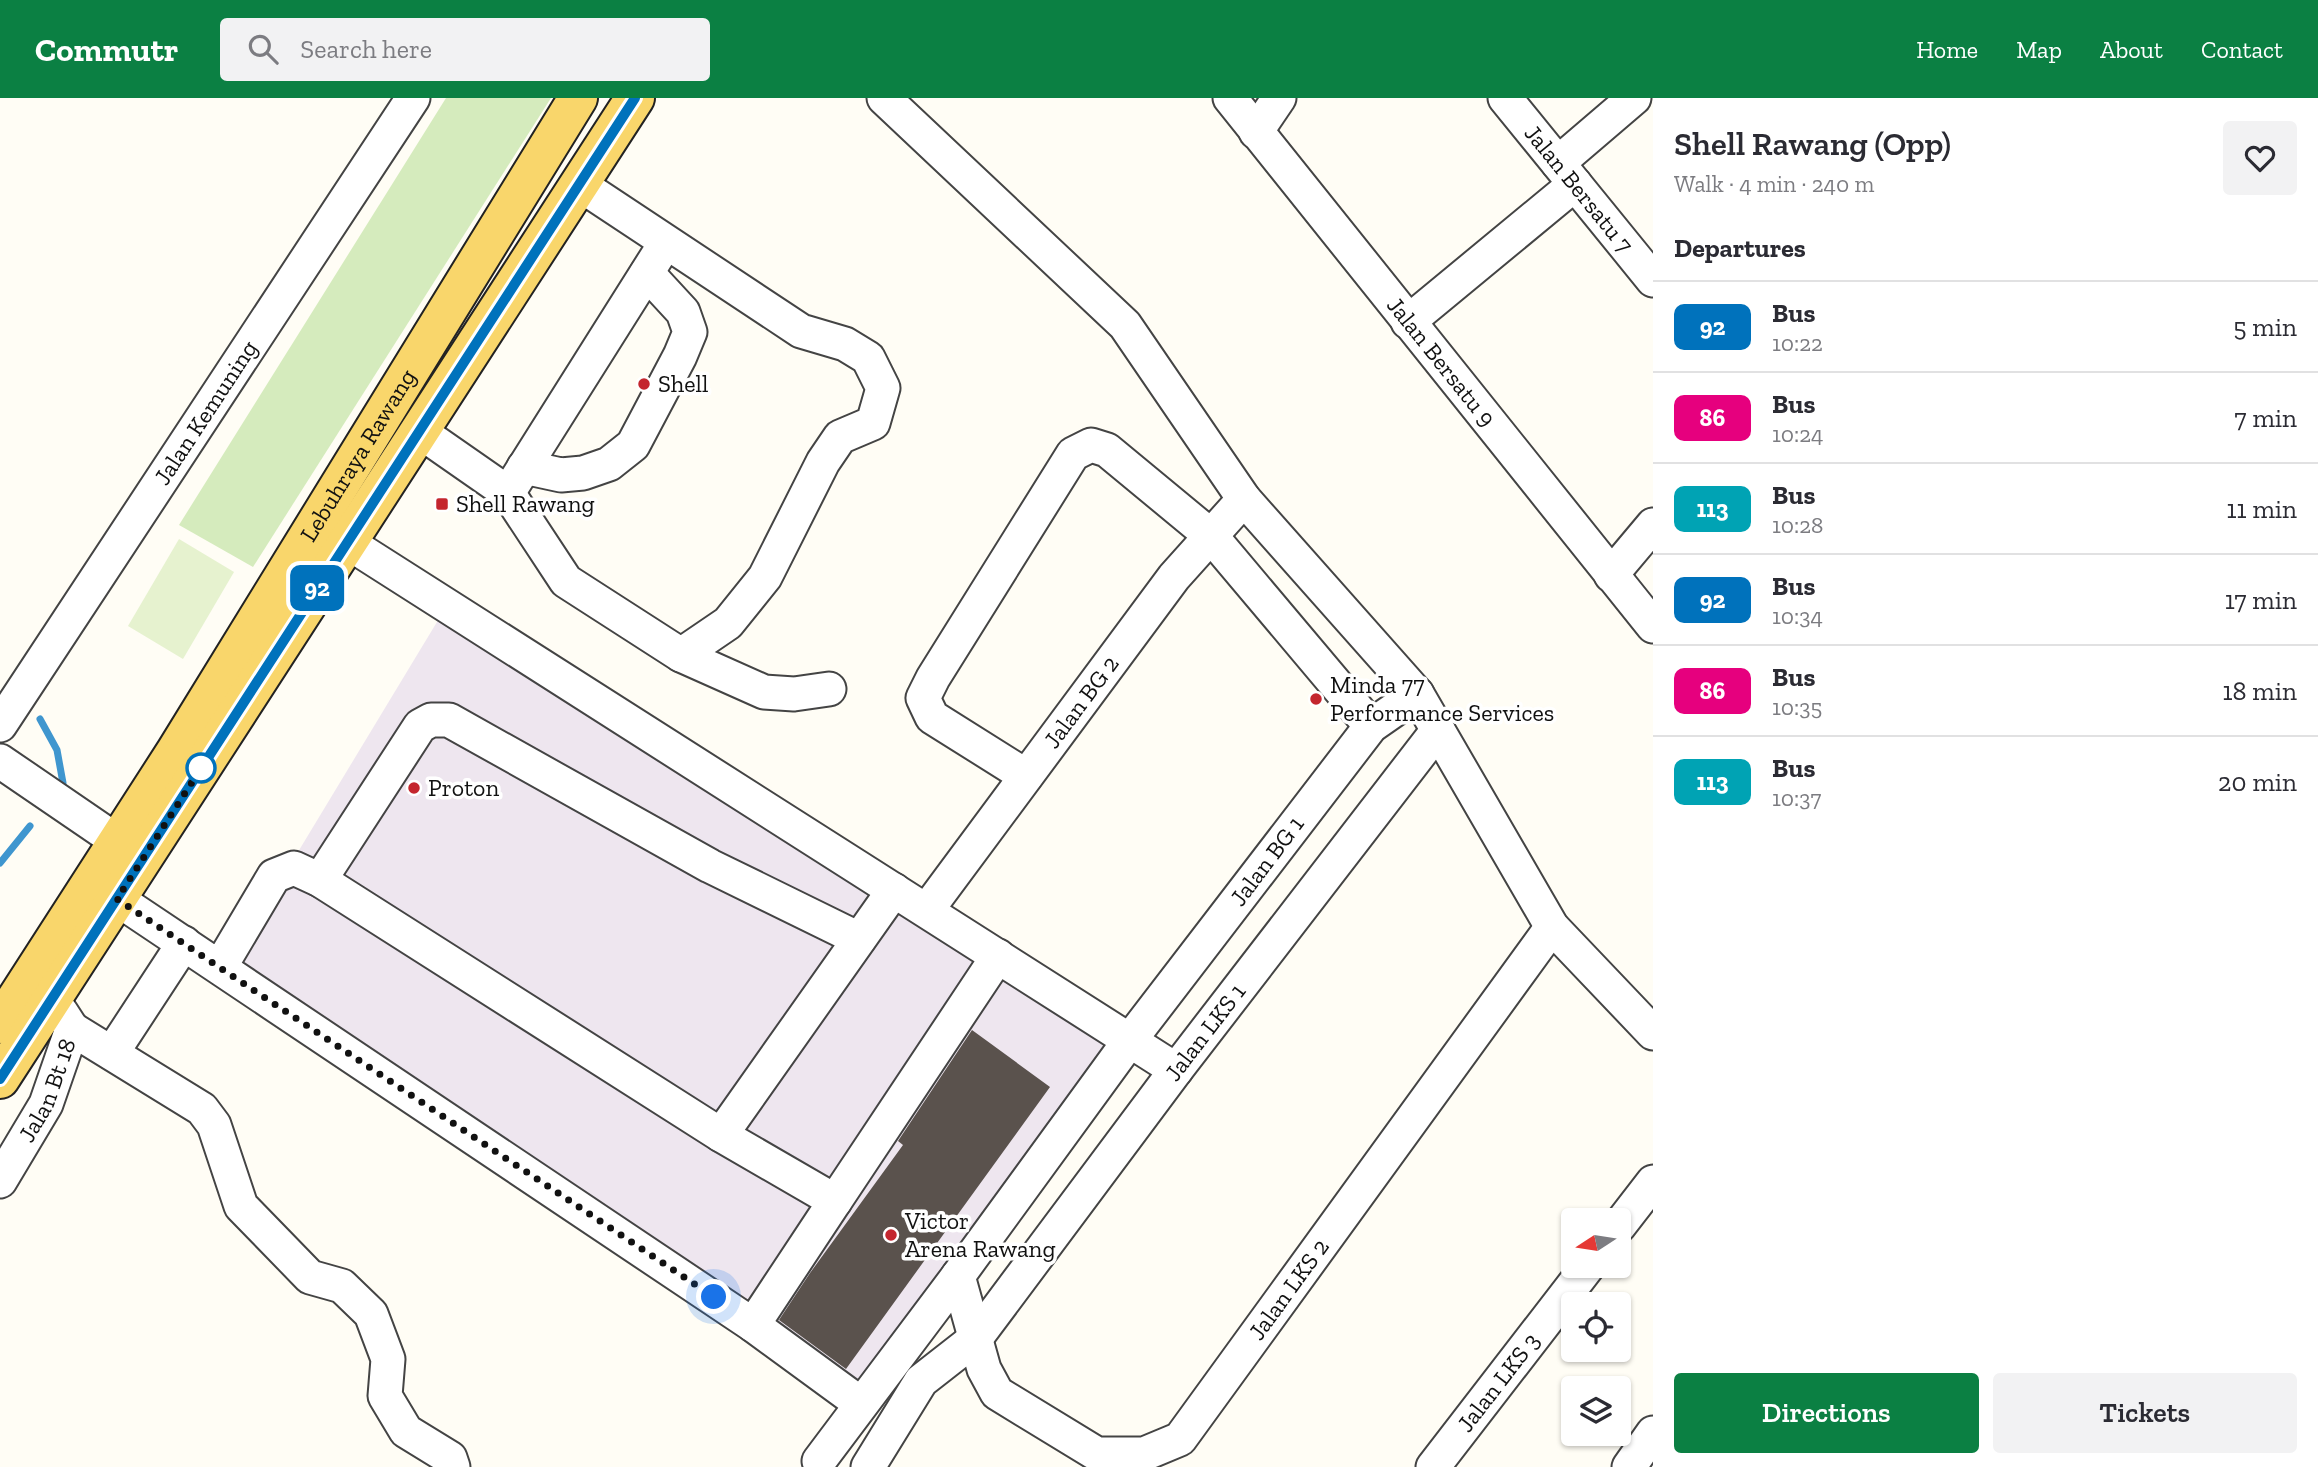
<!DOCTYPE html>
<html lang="en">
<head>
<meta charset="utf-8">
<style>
  :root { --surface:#fff; --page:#f2f2f3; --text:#2b2b33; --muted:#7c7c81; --line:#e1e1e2; --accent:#0b8043 }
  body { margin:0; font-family:"Zilla Slab",serif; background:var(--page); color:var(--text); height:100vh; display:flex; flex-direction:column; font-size:26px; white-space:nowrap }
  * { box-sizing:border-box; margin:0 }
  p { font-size:23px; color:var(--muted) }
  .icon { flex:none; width:38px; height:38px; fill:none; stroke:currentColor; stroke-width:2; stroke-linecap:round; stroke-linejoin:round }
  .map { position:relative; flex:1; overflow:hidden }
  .panel { display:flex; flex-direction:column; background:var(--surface); width:665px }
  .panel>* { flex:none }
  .badge { padding:0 14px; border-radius:10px; font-size:24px; line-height:46px }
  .needle { width:46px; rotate:258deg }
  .controls { position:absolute; left:1561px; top:1110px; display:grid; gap:14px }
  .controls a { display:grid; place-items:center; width:70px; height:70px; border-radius:7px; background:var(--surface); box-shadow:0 2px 5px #0004; font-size:35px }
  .you { position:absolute; width:35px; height:35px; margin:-18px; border:5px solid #fff; border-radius:50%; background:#1a73e8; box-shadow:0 0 0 10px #1a73e833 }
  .map>.badge { position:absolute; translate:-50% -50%; box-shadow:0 0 0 4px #fff }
  h2 { padding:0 21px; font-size:26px; line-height:63px }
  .round { display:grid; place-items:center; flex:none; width:74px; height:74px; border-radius:7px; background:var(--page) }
  .head { display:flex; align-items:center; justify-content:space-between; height:119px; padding:0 21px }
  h1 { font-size:33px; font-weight:600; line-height:52px }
  .button { display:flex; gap:14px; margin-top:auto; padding:14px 21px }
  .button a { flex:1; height:80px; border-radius:7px; background:var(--accent); color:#fff; font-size:28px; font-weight:600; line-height:80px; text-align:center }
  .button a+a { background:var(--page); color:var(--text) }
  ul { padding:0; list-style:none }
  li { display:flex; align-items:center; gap:21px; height:91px; padding:0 21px; border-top:2px solid var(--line) }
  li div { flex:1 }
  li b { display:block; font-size:26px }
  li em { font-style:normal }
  li .badge { min-width:77px; font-weight:700; text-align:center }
  header { display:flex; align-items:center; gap:42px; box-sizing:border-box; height:98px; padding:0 35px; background:var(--accent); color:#fff }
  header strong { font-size:33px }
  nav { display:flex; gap:38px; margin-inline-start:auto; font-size:24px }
  .search { width:490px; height:63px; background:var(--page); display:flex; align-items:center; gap:18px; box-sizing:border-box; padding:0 24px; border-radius:7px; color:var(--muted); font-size:26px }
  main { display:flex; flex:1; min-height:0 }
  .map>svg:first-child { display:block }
</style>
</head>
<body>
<header>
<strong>Commutr</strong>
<div class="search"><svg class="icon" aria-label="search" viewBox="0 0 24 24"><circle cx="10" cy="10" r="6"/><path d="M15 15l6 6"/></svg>Search here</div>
<nav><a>Home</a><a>Map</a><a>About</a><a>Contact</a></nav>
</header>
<main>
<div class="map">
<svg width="1653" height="1369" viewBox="0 0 1653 1369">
  <rect width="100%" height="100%" fill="#fffdf5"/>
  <path fill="#eee6ef" d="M440,519L1119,949L860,1296L229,868Z"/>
  <path fill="#d5ebbd" d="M446,0H551L253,469L179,427Z"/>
  <path fill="#e6f2cf" d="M179,441L234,474L183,561L128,528Z"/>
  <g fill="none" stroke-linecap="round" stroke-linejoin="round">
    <g stroke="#3f96cf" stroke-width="7">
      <path d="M40,621L57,652L63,685"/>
      <path d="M0,765L30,728"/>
    </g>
  </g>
  <path fill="#5a524d" d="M972,932L1050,989L846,1271L779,1222L810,1175L903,1047L898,1043Z"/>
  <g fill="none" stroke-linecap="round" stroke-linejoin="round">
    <defs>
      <g id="minor">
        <path d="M884,0L1125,227L1244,401L1417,596L1552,829L1653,935"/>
        <path id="s1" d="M1230,0L1653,528"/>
        <path id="s2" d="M1505,0L1653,182"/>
        <path d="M1256,34L1279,0"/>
        <path d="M1558,65L1634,0"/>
        <path d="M1408,224L1575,86"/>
        <path d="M419,333L508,395L566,483L681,557L728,525L765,479L823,364L840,339L873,325L883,290L868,260L845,246L801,233L579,86"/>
        <path d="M524,369L561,377L583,375L609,366L633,347L680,258L690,234L683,214L647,175"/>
        <path d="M513,387L658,157"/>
        <path d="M347,444L1176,972"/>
        <path d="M1611,477L1653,427"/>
        <path d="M681,557L764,594L794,596L829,591"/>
        <path id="s3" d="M1417,596L1371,628L1130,942L958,1178L984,1271L997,1295L1097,1356H1144L1180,1341L1552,829"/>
        <path id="s4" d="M0,627L413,0"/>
        <path d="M0,663L117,743"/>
        <path d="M1026,678L932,619L923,600L933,580L1073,356L1091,347L1107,352L1211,438L1371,628"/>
        <path d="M320,782L420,628L431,622H449L710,768L859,841"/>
        <path d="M117,801L753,1227L835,1103L721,1037L320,782L294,770L274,778L220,869"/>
        <path id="s5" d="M927,812L1174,479L1244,401"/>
        <path d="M72,931L202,1011L214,1027L241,1108L310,1179L342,1188L371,1216L388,1261L385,1298L406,1333L450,1360L453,1369"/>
        <path d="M112,955L184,845"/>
        <path d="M721,1037L894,792"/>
        <path id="s6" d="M0,1083L46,1006L72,931L61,914"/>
        <path d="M835,1103L998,858"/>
        <path d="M1619,1128L1653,1084"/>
        <path d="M753,1227L861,1306"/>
        <path d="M819,1363L958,1178"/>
        <path id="s7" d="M868,1369L921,1283L976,1240L1176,972L1438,632"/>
        <path id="s8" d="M1433,1369L1589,1167"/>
        <path d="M1629,1369L1653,1335"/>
      </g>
      <g id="major">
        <path id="s9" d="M0,926L176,653L578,0"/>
        <path d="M0,981L635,0"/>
      </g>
    </defs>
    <use href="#minor" stroke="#444" stroke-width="37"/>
    <use href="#major" stroke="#222" stroke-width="42"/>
    <use href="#minor" stroke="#fff" stroke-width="33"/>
    <use href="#major" stroke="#f9d66b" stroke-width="38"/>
  </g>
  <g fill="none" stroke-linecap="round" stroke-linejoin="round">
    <defs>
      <path id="line" d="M0,981L635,0"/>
    </defs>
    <use href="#line" stroke="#fff" stroke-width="16"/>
    <use href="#line" stroke="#0072bc" stroke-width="10"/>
    <path stroke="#111" stroke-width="7" stroke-dasharray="0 12.6" d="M201,670L203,667L117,801L714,1199"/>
  </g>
  <g fill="#c4262e" stroke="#fff" stroke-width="2.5">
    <circle cx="644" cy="286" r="7"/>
    <rect x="435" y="399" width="14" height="14" rx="3.5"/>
    <circle cx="1316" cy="601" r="7"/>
    <circle cx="414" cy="690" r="7"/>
    <circle cx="891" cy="1137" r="7"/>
  </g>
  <circle fill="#fff" stroke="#0072bc" stroke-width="3.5" cx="201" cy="670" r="14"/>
  <g text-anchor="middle" stroke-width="7" stroke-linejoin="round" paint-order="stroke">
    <g font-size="24" fill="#111" stroke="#fff">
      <text dy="8" stroke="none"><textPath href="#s2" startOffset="117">Jalan Bersatu 7</textPath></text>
      <text dy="8" stroke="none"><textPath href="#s1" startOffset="338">Jalan Bersatu 9</textPath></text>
      <text dy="8" stroke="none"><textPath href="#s4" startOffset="374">Jalan Kemuning</textPath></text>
      <text dy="8" stroke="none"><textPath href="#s9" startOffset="672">Lebuhraya Rawang</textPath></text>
      <text dy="8" stroke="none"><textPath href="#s5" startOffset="259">Jalan BG 2</textPath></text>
      <text transform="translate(1267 763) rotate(-53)" y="8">Jalan BG 1</text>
      <text dy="8" stroke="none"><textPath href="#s7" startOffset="553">Jalan LKS 1</textPath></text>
      <text dy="8" stroke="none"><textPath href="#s6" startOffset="103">Jalan Bt 18</textPath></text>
      <text dy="8" stroke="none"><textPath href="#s3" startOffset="1256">Jalan LKS 2</textPath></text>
      <text dy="8" stroke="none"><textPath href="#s8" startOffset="107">Jalan LKS 3</textPath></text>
    </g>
    <g font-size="24" fill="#111" stroke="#fff" text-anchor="start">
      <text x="658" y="294">Shell</text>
      <text x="456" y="414">Shell Rawang</text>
      <text x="1330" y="595">Minda 77<tspan x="1330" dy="28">Performance Services</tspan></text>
      <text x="428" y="698">Proton</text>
      <text x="905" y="1131">Victor<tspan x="905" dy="28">Arena Rawang</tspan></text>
    </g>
  </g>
</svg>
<div class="controls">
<a><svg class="needle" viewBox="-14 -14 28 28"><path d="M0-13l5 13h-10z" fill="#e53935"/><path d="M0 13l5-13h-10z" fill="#7c7c81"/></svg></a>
<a><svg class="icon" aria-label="locate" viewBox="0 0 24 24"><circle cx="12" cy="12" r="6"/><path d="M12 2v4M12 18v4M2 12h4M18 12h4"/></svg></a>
<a><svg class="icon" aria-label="layers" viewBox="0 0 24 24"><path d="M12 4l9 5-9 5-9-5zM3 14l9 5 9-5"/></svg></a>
</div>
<div class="you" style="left:714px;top:1199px"></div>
<b class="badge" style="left:317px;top:490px;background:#0072bc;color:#fff">92</b>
</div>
<section class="panel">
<div class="head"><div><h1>Shell Rawang (Opp)</h1><p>Walk · 4 min · 240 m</p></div><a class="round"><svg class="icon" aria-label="heart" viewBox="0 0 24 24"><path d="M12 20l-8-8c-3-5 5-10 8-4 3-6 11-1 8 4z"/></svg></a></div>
<h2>Departures</h2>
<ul>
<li><span class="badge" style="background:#0072bc;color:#fff">92</span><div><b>Bus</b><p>10:22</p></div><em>5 min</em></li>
<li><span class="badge" style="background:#e6007e;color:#fff">86</span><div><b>Bus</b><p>10:24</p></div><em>7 min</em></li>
<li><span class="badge" style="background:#00a3b4;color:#fff">113</span><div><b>Bus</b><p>10:28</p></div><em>11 min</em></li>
<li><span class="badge" style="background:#0072bc;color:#fff">92</span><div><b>Bus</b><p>10:34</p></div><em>17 min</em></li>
<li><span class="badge" style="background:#e6007e;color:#fff">86</span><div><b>Bus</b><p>10:35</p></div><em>18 min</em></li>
<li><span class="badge" style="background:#00a3b4;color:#fff">113</span><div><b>Bus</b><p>10:37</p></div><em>20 min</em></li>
</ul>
<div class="button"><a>Directions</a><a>Tickets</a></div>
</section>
</main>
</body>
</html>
